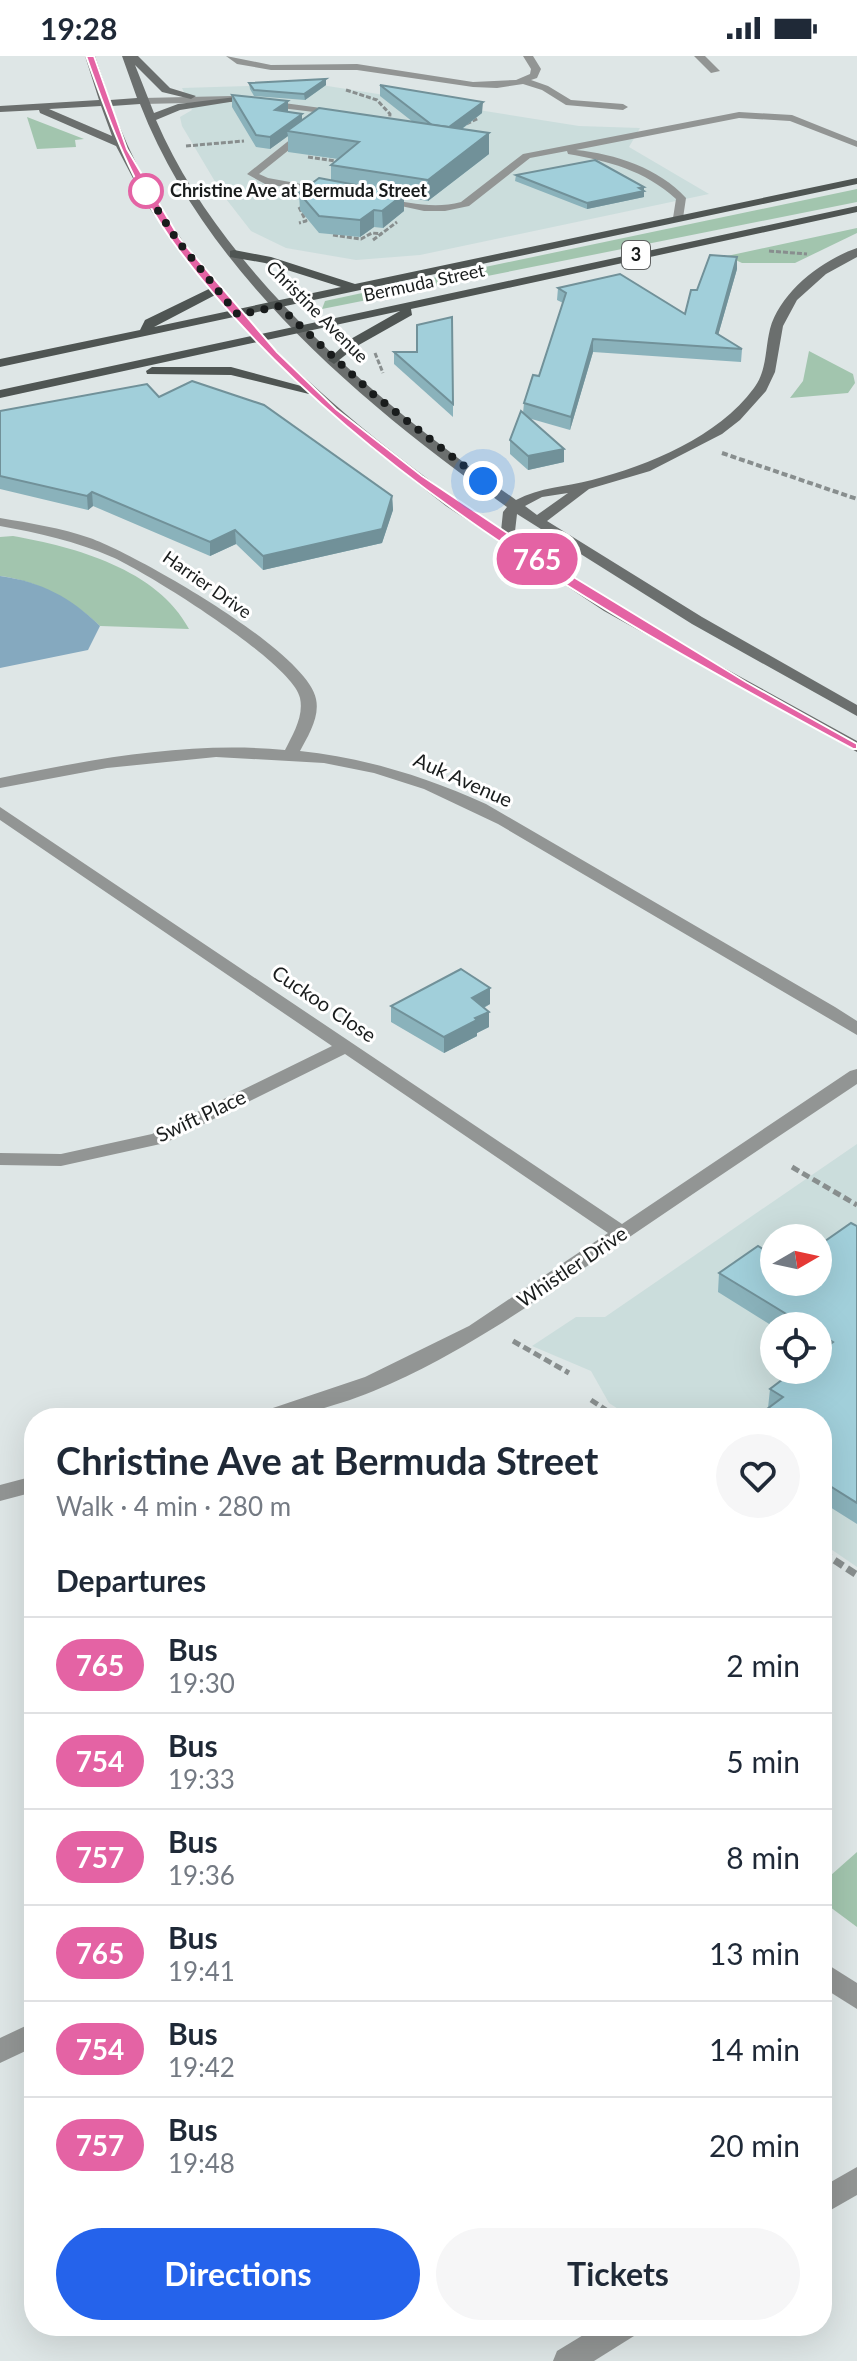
<!DOCTYPE html>
<html lang="en">
<head>
<meta charset="utf-8">
<style>
  :root { --surface:#fff; --page:#f6f6f7; --text:#1f2937; --muted:#747a83; --line:#e0e1e3; --accent:#2563eb }
  body { margin:0; font-family:Lato,sans-serif; background:var(--page); color:var(--text); height:100vh; display:flex; flex-direction:column; font-size:30px; white-space:nowrap }
  * { box-sizing:border-box; margin:0 }
  p { font-size:26px; color:var(--muted) }
  .icon { flex:none; width:44px; height:44px; fill:none; stroke:currentColor; stroke-width:2; stroke-linecap:round; stroke-linejoin:round }
  .map { position:relative; flex:1; overflow:hidden }
  .side { position:absolute; left:24px; top:1352px; width:808px; height:928px; display:flex; flex-direction:column; background:var(--surface); border-radius:32px; box-shadow:0 8px 32px #0002 }
  .side>* { flex:none }
  .badge { padding:0 16px; border-radius:26px; font-size:28px; line-height:52px }
  .needle { width:52px; rotate:81deg }
  .tools { position:absolute; left:760px; top:1168px; display:grid; gap:16px }
  .tools a { display:grid; place-items:center; width:72px; height:72px; border-radius:50%; background:var(--surface); box-shadow:0 8px 32px #0002; font-size:40px }
  .you { position:absolute; width:40px; height:40px; margin:-20px; border:6px solid #fff; border-radius:50%; background:#1a73e8; box-shadow:0 0 0 12px #1a73e833 }
  .map>.badge { position:absolute; translate:-50% -50%; box-shadow:0 0 0 4px #fff }
  h2 { padding:0 32px; font-size:30px; line-height:72px }
  .round { display:grid; place-items:center; flex:none; width:84px; height:84px; border-radius:42px; background:var(--page) }
  .overview { display:flex; align-items:center; justify-content:space-between; height:136px; padding:0 32px }
  h1 { font-size:38px; font-weight:700; line-height:60px }
  .action { display:flex; gap:16px; margin-top:auto; padding:16px 32px }
  .action a { flex:1; height:92px; border-radius:48px; background:var(--accent); color:#fff; font-size:32px; font-weight:700; line-height:92px; text-align:center }
  .action a+a { background:var(--page); color:var(--text) }
  ul { padding:0; list-style:none }
  li { display:flex; align-items:center; gap:24px; height:96px; padding:0 32px; border-top:2px solid var(--line) }
  li div { flex:1 }
  li b { display:block; font-size:30px }
  li em { font-style:normal }
  li .badge { min-width:88px; font-weight:700; text-align:center }
  .status { display:flex; justify-content:space-between; align-items:center; height:56px; padding:0 40px; background:var(--surface); direction:ltr }
  .status svg { height:22px; fill:currentColor }
  .map>svg:first-child { display:block }
</style>
</head>
<body>
<div class="status"><b>19:28</b><svg viewBox="0 0 49 12"><path d="M0 12V9h3v3zM5 12V6h3v6zM10 12V3h3v9zM15 12V0h3v12zM26 1h20v11H26zM47 4h2v5h-2z"/></svg></div>
<div class="map">
<svg width="857" height="2305" viewBox="0 0 857 2305">
  <rect width="100%" height="100%" fill="#dee6e6"/>
  <g fill="#cbdddc" fill-rule="evenodd">
    <path d="M315,28L579,70L640,72L629,91L709,138L420,199L356,204L286,192L251,175L223,139L182,70L180,61L192,54L182,32Z"/>
    <path d="M857,1088V1511L822,1487V1362H632L609,1347L591,1315L532,1290L576,1261H605ZM774,1182H818V1226H774ZM774,1270H818V1314H774Z"/>
  </g>
  <g fill="#a2c5ae">
    <path d="M27,61L84,83L75,84L76,91L37,93Z"/>
    <path d="M857,133V146L322,253L325,245L390,231Z"/>
    <path d="M857,172V177L795,207H742L727,200Z"/>
    <path d="M809,295L853,318L855,327L848,337L790,342L803,325Z"/>
    <path d="M13,480C75,491 157,513 189,573L100,570C73,544 38,525 0,520V481Z"/>
    <path d="M857,1796V1871L822,1845V1827Z"/>
  </g>
  <path fill="#85a9bf" d="M0,520C42,526 70,541 100,570L88,594L0,612Z"/>
  <g fill="none" stroke-linecap="round" stroke-linejoin="round">
    <g stroke="#888e8e" stroke-width="3" stroke-dasharray="5 2" stroke-linecap="butt">
      <path d="M346,34L377,44L390,58L389,67"/>
      <path d="M460,71L479,62"/>
      <path d="M186,90L244,85"/>
      <path d="M308,101L342,106"/>
      <path d="M299,151L306,165L299,167"/>
      <path d="M333,179L361,183L372,177L382,178"/>
      <path d="M373,184L397,166"/>
      <path d="M769,195L807,198"/>
      <path d="M375,297L383,317"/>
    </g>
    <path stroke="#888e8e" stroke-width="4" stroke-dasharray="6 3" stroke-linecap="butt" d="M722,397L857,443"/>
    <g stroke="#888e8e" stroke-width="5" stroke-dasharray="8 4" stroke-linecap="butt">
      <path d="M792,1111L857,1149"/>
      <path d="M513,1285L569,1317"/>
      <path d="M591,1344L618,1362"/>
    </g>
    <path stroke="#888e8e" stroke-width="7" stroke-dasharray="10 5" stroke-linecap="butt" d="M822,1496L857,1519"/>
    <g fill="#929594" fill-rule="evenodd">
      <path d="M226,0L271,9L357,8L473,26L516,24L530,18L531,13L523,0H533L541,13L537,22L531,24L548,30L571,44L623,48L628,51L623,54L566,49L542,34L523,28L497,32L473,31L357,14H271L237,8Z"/>
      <path d="M232,40L321,52L325,65L259,118L268,122L334,134V138L265,128L247,118L317,62L314,56L232,46L143,48L138,45L143,42Z"/>
      <path d="M739,56L792,59L857,85V91L790,65L739,62L576,94C615,98 659,112 686,142L683,162L678,165L673,162L676,143C644,114 608,105 568,98L567,95L530,102L469,150L445,155H424L378,145L383,142C409,147 435,153 461,146L523,98Z"/>
    </g>
    <g fill="#929594" fill-rule="evenodd">
      <path d="M694,0H705L720,15L711,17Z"/>
      <path d="M0,462C30,467 61,472 90,482C137,499 307,595 316,643C320,661 308,680 300,695C365,702 427,721 486,748L835,951L857,965V979L498,768L424,733L374,717L324,707L216,701L107,712L0,732V722C93,703 190,685 285,694C293,678 304,660 300,642C293,607 148,517 112,501C75,485 39,477 0,470Z"/>
      <path d="M0,751L622,1168L850,1015L857,1013V1028C782,1078 706,1129 631,1180C531,1248 379,1362 255,1362L258,1357L365,1321L469,1270L608,1177L345,998L165,1087L61,1110L0,1109V1097L61,1098L152,1078L332,990L0,764Z"/>
      <path d="M34,1420V1436L0,1445V1429Z"/>
      <path d="M822,1905L857,1927V1953L822,1931Z"/>
      <path d="M34,1966V1991L0,2007V1982Z"/>
      <path d="M857,2111V2139L822,2159V2131Z"/>
      <path d="M598,2270H639L634,2280L594,2305H553L557,2295Z"/>
    </g>
    <path fill="#6b6f6e" fill-rule="evenodd" d="M85,0H95L110,44L137,42L122,0H138L170,32L196,40L191,43L162,36L135,9L154,57L178,48L236,41V45L180,54L156,64C222,218 381,349 516,444C540,431 566,431 592,424C649,409 718,381 754,332C767,315 765,293 770,273C780,236 822,204 857,192V201L826,218L797,244L783,270L775,316L766,335L740,364L722,378L650,415L589,433L547,465L702,561L857,649V660L692,568L517,458L514,484L697,597L857,685V696L604,555L446,450L372,392L301,330L204,227L147,149L116,90L40,57L39,54L0,56V50L99,44ZM140,48C205,216 363,349 507,451L503,456L501,475C348,370 175,230 112,50ZM101,50L112,80L49,53ZM568,437L537,459L525,450L542,441Z"/>
    <g fill="#4f5553" fill-rule="evenodd">
      <path d="M857,122V128L0,311V303L140,274L145,264L215,230L219,231V237L154,271L341,231L265,207L230,201V195L234,194L271,201L355,228Z"/>
      <path d="M857,150V156L411,253L412,259L357,290L334,308L328,304L349,284L400,255L0,342V334Z"/>
      <path d="M152,311H231L316,334L309,338L231,319L147,318L146,315Z"/>
    </g>
  </g>
  <g fill="#8ab2bb">
    <path d="M326,23V29L305,44L254,40L250,33L249,27Z"/>
    <path d="M380,29L482,57L462,73L489,98L428,145L404,141V155L383,172L374,171L360,181L319,177L300,154L299,137L331,125V109L338,103L288,96V80L270,93L256,91L232,51V39L288,45V56L302,65L413,66L380,40Z"/>
    <path d="M516,119L644,131V141L587,153L515,125Z"/>
    <path d="M737,213L718,279L742,293L741,306L593,296L570,374L528,362L564,393V406L528,414L510,398V384L523,357L524,347L539,320L563,247L557,244L558,232L685,258L697,234Z"/>
    <path d="M394,296L453,348V361L394,308Z"/>
    <path d="M159,341L392,440L393,454L382,487L263,514L236,488L210,500L93,450L88,454L0,433V355Z"/>
    <path d="M490,932V948L484,952L489,956V971L477,977V980L444,997L391,966V950Z"/>
    <path d="M857,1170V1468L822,1446V1362L768,1352L770,1333L818,1314V1270L774,1271L718,1236L719,1217L774,1226Z"/>
  </g>
  <g fill="#719199">
    <path d="M326,23V29L305,44L304,38Z"/>
    <path d="M288,45V56L275,54Z"/>
    <path d="M483,46L482,57L442,88V77Z"/>
    <path d="M302,58V69L287,75L288,80L270,93V81Z"/>
    <path d="M489,77V98L428,145V124Z"/>
    <path d="M644,131V141L587,153V147Z"/>
    <path d="M404,138V155L383,172L382,155Z"/>
    <path d="M374,154V171L360,181V164Z"/>
    <path d="M737,201V213L715,290L716,277Z"/>
    <path d="M593,283V296L570,374L571,361Z"/>
    <path d="M564,393V406L528,414V400Z"/>
    <path d="M92,436L93,450L88,454L87,440Z"/>
    <path d="M392,440L393,454L382,487L263,514V500Z"/>
    <path d="M235,474L236,488L210,500V486Z"/>
    <path d="M490,932V948L471,958L472,942Z"/>
    <path d="M489,956V971L477,977V980L444,997V981L475,962Z"/>
  </g>
  <g fill="#a1cfda" stroke="#719199" stroke-width="2">
    <path d="M326,23L304,38L254,34L249,27Z"/>
    <path d="M380,29L483,46L449,71L432,69Z"/>
    <path d="M232,39L288,45L275,54L302,58L270,81L256,79Z"/>
    <path d="M319,52L489,77L428,124L331,109L359,86L287,75Z"/>
    <path d="M595,104L644,131L639,132L644,135L587,147L516,119Z"/>
    <path d="M319,122L404,138L382,155L374,154L360,164L319,160L299,137Z"/>
    <path d="M710,199L737,201L716,277L742,293L593,283L571,361L524,347L533,319L539,320L566,237L558,232L620,218L685,258L691,234H697Z"/>
    <path d="M452,261L453,348L394,296H417V269Z"/>
    <path d="M192,325L264,349L392,440L382,473L263,500L235,474L210,486L92,436L87,440L0,420V355L147,328L159,341Z"/>
    <path d="M521,355L564,393L528,400L510,384Z"/>
    <path d="M461,913L490,932L472,942L489,956L475,962L477,964L444,981L391,950Z"/>
    <path d="M851,1167L857,1170V1447L822,1425V1362H755L783,1341L770,1333L795,1314H818V1297L833,1286L818,1277V1270H806L719,1217L758,1190L774,1200V1226H818V1190Z"/>
  </g>
  <path fill="#e463a4" stroke="#fff" stroke-width="2" d="M86,0H94L127,93L180,183L277,296L336,353L422,420L567,517L746,626L857,688V693H853C614,564 334,409 173,186C132,129 109,65 86,0Z"/>
  <g fill="none" stroke-linecap="round" stroke-linejoin="round">
    <path stroke="#191c1c" stroke-width="8" stroke-dasharray="0 14.4" d="M146,135L140,127L177,184L238,259L279,250L373,338L483,425"/>
  </g>
  <circle fill="#fff" stroke="#e463a4" stroke-width="4" cx="146" cy="135" r="16"/>
  <g text-anchor="middle" stroke-width="6" stroke-linejoin="round" paint-order="stroke">
    <g font-size="18" font-weight="bold" fill="#191c1c" stroke="#fff" text-anchor="start">
      <text x="170" y="141">Christine Ave at Bermuda Street</text>
    </g>
    <rect fill="#fff" stroke="#5e6060" stroke-width="2" x="622" y="185" width="28" height="28" rx="6"/>
    <g font-size="18" font-weight="bold" fill="#191c1c">
      <text x="636" y="205">3</text>
    </g>
    <g font-size="18" fill="#191c1c" stroke="#fff">
      <text transform="translate(424 227) rotate(-12)" y="6">Bermuda Street</text>
      <text transform="translate(317 256) rotate(45)" y="6">Christine Avenue</text>
      <text transform="translate(207 529) rotate(35)" y="6">Harrier Drive</text>
    </g>
    <g font-size="20" fill="#191c1c" stroke="#fff">
      <text transform="translate(463 724) rotate(24)" y="7">Auk Avenue</text>
      <text transform="translate(324 948) rotate(34)" y="7">Cuckoo Close</text>
      <text transform="translate(201 1060) rotate(-25)" y="7">Swift Place</text>
      <text transform="translate(572 1211) rotate(-34)" y="7">Whistler Drive</text>
    </g>
  </g>
</svg>
<div class="tools">
<a><svg class="needle" viewBox="-14 -14 28 28"><path d="M0-13l5 13h-10z" fill="#e53935"/><path d="M0 13l5-13h-10z" fill="#747a83"/></svg></a>
<a><svg class="icon" aria-label="locate" viewBox="0 0 24 24"><circle cx="12" cy="12" r="6"/><path d="M12 2v4M12 18v4M2 12h4M18 12h4"/></svg></a>
</div>
<div class="you" style="left:483px;top:425px"></div>
<b class="badge" style="left:537px;top:503px;background:#e463a4;color:#fff">765</b>
<section class="side">
<div class="overview"><div><h1>Christine Ave at Bermuda Street</h1><p>Walk · 4 min · 280 m</p></div><a class="round"><svg class="icon" aria-label="heart" viewBox="0 0 24 24"><path d="M12 20l-8-8c-3-5 5-10 8-4 3-6 11-1 8 4z"/></svg></a></div>
<h2>Departures</h2>
<ul>
<li><span class="badge" style="background:#e463a4;color:#fff">765</span><div><b>Bus</b><p>19:30</p></div><em>2 min</em></li>
<li><span class="badge" style="background:#e463a4;color:#fff">754</span><div><b>Bus</b><p>19:33</p></div><em>5 min</em></li>
<li><span class="badge" style="background:#e463a4;color:#fff">757</span><div><b>Bus</b><p>19:36</p></div><em>8 min</em></li>
<li><span class="badge" style="background:#e463a4;color:#fff">765</span><div><b>Bus</b><p>19:41</p></div><em>13 min</em></li>
<li><span class="badge" style="background:#e463a4;color:#fff">754</span><div><b>Bus</b><p>19:42</p></div><em>14 min</em></li>
<li><span class="badge" style="background:#e463a4;color:#fff">757</span><div><b>Bus</b><p>19:48</p></div><em>20 min</em></li>
</ul>
<div class="action"><a>Directions</a><a>Tickets</a></div>
</section>
</div>
</body>
</html>
